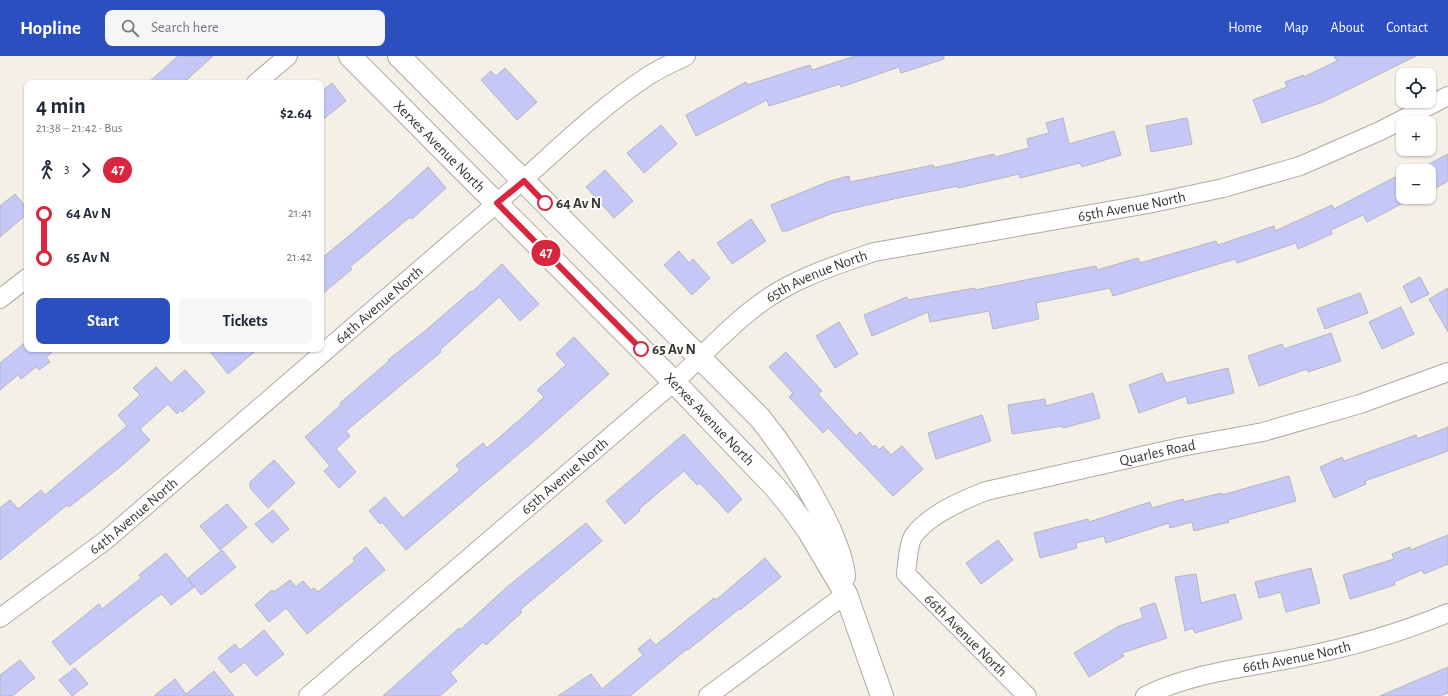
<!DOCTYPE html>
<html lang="en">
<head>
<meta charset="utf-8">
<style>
  :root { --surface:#fff; --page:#f6f6f7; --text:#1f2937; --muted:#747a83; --accent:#2b4fbf }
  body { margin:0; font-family:"Alegreya Sans",sans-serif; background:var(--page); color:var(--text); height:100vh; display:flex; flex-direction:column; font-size:15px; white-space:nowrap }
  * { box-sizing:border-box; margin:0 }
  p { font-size:13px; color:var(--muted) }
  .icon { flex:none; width:22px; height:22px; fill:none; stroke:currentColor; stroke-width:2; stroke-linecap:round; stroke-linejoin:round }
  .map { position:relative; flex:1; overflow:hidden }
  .side { position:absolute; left:24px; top:24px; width:300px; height:272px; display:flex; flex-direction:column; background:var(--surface); border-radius:8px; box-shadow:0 1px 3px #0004 }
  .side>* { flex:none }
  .badge { padding:0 8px; border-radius:13px; font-size:14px; line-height:26px }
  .tools { position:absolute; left:1396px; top:12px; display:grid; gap:8px }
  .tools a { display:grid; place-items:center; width:40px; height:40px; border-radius:8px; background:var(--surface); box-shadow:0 1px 3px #0004; font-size:20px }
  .map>.badge { position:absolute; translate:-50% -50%; box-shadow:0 0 0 2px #fff }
  .legs { display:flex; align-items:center; gap:6px; height:44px; padding:0 12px; font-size:13px }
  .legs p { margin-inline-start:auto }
  .summary { display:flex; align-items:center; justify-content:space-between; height:68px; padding:0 12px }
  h1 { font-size:22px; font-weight:700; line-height:30px }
  .action { display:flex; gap:8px; margin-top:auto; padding:8px 12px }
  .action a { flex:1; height:46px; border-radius:8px; background:var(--accent); color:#fff; font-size:16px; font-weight:700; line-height:46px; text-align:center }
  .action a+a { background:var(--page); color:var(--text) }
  ul { padding:0 12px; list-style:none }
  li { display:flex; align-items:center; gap:14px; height:44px; font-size:15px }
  li i { display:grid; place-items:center; width:6px; height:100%; margin:0 5px; background:currentColor }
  li i::after { content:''; width:10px; height:10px; margin:-5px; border:3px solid; border-radius:50%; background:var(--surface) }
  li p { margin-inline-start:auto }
  li:first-child i { background:linear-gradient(#0000 50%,currentColor 0) }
  li:last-child i { background:linear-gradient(currentColor 50%,#0000 0) }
  header { display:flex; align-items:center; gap:24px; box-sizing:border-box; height:56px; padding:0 20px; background:var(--accent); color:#fff }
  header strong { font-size:19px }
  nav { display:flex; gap:22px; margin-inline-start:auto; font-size:14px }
  .search { width:280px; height:36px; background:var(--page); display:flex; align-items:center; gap:10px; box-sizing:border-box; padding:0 14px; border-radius:8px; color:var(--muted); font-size:15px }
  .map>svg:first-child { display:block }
</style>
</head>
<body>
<header>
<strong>Hopline</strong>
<div class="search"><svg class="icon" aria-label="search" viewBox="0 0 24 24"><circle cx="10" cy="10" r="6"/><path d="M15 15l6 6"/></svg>Search here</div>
<nav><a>Home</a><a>Map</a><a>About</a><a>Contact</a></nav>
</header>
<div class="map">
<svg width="1448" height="640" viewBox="0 0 1448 640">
  <rect width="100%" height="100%" fill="#f4f0e7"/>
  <g fill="#c5c8f7" stroke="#b4b5be">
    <path d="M178,0H213L183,27H148Z"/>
    <path d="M855,0H944V3L901,17L899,11L841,31L840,28L769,50L767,44L696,80L686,59L746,26L747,29L810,9L812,14Z"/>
    <path d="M1334,0H1416L1323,46L1262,67L1253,44L1287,31L1285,26L1304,19V21L1337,5Z"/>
    <path d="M505,12L537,46L517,64L481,24L491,15L496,20Z"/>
    <path d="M332,27L346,45L321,65V36Z"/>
    <path d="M1063,62L1069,88L1114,75L1121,99L1082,111L1080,107L1020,122L1019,118L958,132V130L898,142L833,157L787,175H782L771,149L830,125L849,120L850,126L933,109L934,112L994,98L995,101L1029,92L1027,83L1049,77L1046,67Z"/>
    <path d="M1187,62L1192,88L1151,96L1146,70Z"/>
    <path d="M661,69L677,88L644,117L627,97Z"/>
    <path d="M1448,98V125L1429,136V108Z"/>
    <path d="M428,111L446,132L412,163L410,161L350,211L352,213L321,239V203L393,143Z"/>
    <path d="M605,114L633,145L614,162L586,131Z"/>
    <path d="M1395,121L1403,137V141H1405L1407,145L1367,166L1363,159L1331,174L1332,178L1298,193L1296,187L1237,207L1235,203L1113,240L1110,232L1036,247L1039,263L993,273L989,255L930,266L928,256L872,280L864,259L907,241L908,244L975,232V234L1096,210L1097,214L1138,202L1140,207L1216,185L1218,189L1274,170L1275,175L1332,149L1334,153Z"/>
    <path d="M15,138L27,152V158L0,181V150Z"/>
    <path d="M751,163L766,185L732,208L717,187Z"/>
    <path d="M679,195L689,207L693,203L710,222L692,239L664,209Z"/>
    <path d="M502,208L539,248L520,265L499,241L440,294L441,296L346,375L350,380L336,393L356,416L339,432L324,415L330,410L305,381L341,349L340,347L389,305L388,304L425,275L471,235L472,236Z"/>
    <path d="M1420,221L1429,238L1411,247L1403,230Z"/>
    <path d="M1448,232V276L1429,243Z"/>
    <path d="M1360,237L1368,257L1325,273L1317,253Z"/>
    <path d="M1401,251L1414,278L1382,293L1369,266Z"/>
    <path d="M839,266L858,298L835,312L816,280Z"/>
    <path d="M1331,277L1341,305L1308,316L1307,313L1259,330L1248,300L1282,288L1284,293Z"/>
    <path d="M574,281L609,318L542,378L406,494L382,466L380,468L369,455L385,441L403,462L460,414L456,409L483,387L487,392L525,359L544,341L537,334L566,309L556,298Z"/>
    <path d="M27,285V293H56L46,301L50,306L39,314L36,311L21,323L18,319L0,334V307Z"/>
    <path d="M208,293H258L228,318Z"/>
    <path d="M786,296L822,335L818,338L856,380L860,376L873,391L875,389L879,394L883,390L891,399L902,390L923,413L893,440L828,372L823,377L789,341L793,337L769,311Z"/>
    <path d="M156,311L171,327L185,314L205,336L182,356L180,354L177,358L168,348L140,373L150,384L120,411L69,451L67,449L0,504V452L10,444L18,453L41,434L45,439L127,370L118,359L140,339L133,332Z"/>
    <path d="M1228,312L1234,337L1188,348L1186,340L1139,357L1129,329L1162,317L1166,327Z"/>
    <path d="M1093,337L1100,362L1063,372V370L1012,378L1008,349L1045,343L1046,350Z"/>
    <path d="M982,359L991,385L936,403L928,377Z"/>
    <path d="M1448,371V395L1365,425L1366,428L1334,442L1320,411L1342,401L1344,405L1416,379L1417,383Z"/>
    <path d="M684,378L742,443L728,457L700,427L697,429L684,415L639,453L640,455L625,468L606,445Z"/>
    <path d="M274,404L295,427L268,452L250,432V426Z"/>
    <path d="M1289,420L1296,445L1228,464L1229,466L1194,475L1192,466L1170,472L1169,467L1106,487L1104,480L1076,487L1077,492L1040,502L1034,477L1088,463L1089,466L1150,446L1152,452L1183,443L1184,446L1222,437V439Z"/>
    <path d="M227,448L247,471L220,494L200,470Z"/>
    <path d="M273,454L289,473L272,487L255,468Z"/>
    <path d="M586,467L602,485L520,554L522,556L486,589L483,586L450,617L457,625L440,640H383L459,572L460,574L507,531Z"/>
    <path d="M1448,479V508L1424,518L1422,514L1394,526L1395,529L1350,543L1343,519L1394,503L1392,498L1410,491L1411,494Z"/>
    <path d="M998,484L1013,504L981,528L966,507Z"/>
    <path d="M366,491L385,514L307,578L286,552L269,566L255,549L272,534L274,536L290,524L296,531L303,525L311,534L314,532L318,536L355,505L353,502Z"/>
    <path d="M222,494L236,511L201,539L188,522Z"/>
    <path d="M166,497L194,531L171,549L162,538L157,541L70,609L52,586L99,548L102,553L141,522L139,519Z"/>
    <path d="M765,502L781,521L740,554L739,553L688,594L687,593L630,640H558L591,618L602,633L643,599L638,593L650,583L656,589L714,542L716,544Z"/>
    <path d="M1311,512L1320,547L1286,556L1281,536L1259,542L1255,526Z"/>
    <path d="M1196,518L1201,547L1235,538L1242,563L1195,577L1193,572L1185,575L1175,521Z"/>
    <path d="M1155,547L1167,582L1122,597L1124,600L1089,621L1074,597L1119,570L1143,562L1140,552Z"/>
    <path d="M264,574L284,598L256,620L245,606L231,617L218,602L235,588L240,594Z"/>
    <path d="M20,604L35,622L12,640H0V619Z"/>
    <path d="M1448,611V637L1440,640H1380Z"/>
    <path d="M75,612L88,628L72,640L59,624Z"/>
    <path d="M214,615L234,640H154L175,623L186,638Z"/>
  </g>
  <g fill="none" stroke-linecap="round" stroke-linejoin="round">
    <defs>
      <g id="street">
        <path d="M256,27L288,0"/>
        <path d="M0,243L27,222"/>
        <path id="s1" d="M0,562L106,484L497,147C547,104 593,56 648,20C660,12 673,7 686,0"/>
        <path id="s2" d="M308,640L674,326C701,302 725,274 754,252C789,224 833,210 874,196L1148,148L1223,132L1300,110L1380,75L1448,40"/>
        <path d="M708,640L846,538"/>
        <path id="s3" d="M1027,640L906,518C907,509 909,485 914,479C930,458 963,444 986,435L1181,391L1263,376L1360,348L1448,316"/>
        <path id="s4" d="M1145,640C1193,616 1248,612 1300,601C1351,591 1400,577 1448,557"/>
      </g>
      <g id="secondary">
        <path id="s5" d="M350,0L674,326L775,431L792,452L808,474L846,538L882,640"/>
        <path d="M399,0L760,362C788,397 811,433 830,474C836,489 843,505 844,521"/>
      </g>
    </defs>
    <use href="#street" stroke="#adaaa1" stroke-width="20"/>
    <use href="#secondary" stroke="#adaaa1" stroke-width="24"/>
    <use href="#street" stroke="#fff" stroke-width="18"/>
    <use href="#secondary" stroke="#fff" stroke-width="22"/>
  </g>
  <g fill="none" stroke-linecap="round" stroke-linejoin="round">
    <defs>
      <path id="line-1" d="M545,147L524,125L497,147L641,293"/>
    </defs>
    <use href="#line-1" stroke="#fff" stroke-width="9"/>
    <use href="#line-1" stroke="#d7263d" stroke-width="6"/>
  </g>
  <g fill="#fff" stroke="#d7263d" stroke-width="2">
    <circle cx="545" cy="147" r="7"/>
    <circle cx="641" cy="293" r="7"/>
  </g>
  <g text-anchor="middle" stroke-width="3.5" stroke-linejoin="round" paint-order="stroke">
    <g font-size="15" fill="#363531" stroke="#fefefc">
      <text dy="5" stroke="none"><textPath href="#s5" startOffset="127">Xerxes Avenue North</textPath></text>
      <text dy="5" stroke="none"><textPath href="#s2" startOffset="986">65th Avenue North</textPath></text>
      <text dy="5" stroke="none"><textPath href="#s2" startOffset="662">65th Avenue North</textPath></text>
      <text dy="5" stroke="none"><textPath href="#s1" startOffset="492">64th Avenue North</textPath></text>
      <text dy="5" stroke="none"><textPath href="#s5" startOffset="511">Xerxes Avenue North</textPath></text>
      <text dy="5" stroke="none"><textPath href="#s3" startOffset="473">Quarles Road</textPath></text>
      <text dy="5" stroke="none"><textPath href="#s2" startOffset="338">65th Avenue North</textPath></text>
      <text dy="5" stroke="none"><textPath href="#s1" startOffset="168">64th Avenue North</textPath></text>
      <text transform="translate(966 579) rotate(45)" y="5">66th Avenue North</text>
      <text dy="5" stroke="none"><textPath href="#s4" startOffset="157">66th Avenue North</textPath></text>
    </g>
    <g font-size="15" font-weight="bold" fill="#363531" stroke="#fefefc" text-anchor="start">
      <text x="556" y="152">64 Av N</text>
      <text x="652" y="298">65 Av N</text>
    </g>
  </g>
</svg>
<div class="tools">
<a><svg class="icon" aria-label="locate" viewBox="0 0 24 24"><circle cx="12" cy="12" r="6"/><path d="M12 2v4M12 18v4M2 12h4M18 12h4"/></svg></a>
<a>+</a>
<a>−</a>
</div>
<b class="badge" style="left:546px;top:197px;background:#d7263d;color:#fff">47</b>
<section class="side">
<div class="summary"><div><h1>4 min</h1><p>21:38 – 21:42 · Bus</p></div><b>$2.64</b></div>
<div class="legs"><svg class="icon" aria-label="walk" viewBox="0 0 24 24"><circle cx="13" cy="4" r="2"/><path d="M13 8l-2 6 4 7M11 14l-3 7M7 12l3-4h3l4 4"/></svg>3<svg class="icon" aria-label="forward" viewBox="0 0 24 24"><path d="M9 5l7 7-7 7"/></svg><b class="badge" style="background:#d7263d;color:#fff">47</b></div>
<ul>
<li><i style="color:#d7263d"></i><b>64 Av N</b><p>21:41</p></li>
<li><i style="color:#d7263d"></i><b>65 Av N</b><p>21:42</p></li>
</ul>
<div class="action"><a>Start</a><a>Tickets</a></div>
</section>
</div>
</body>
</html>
